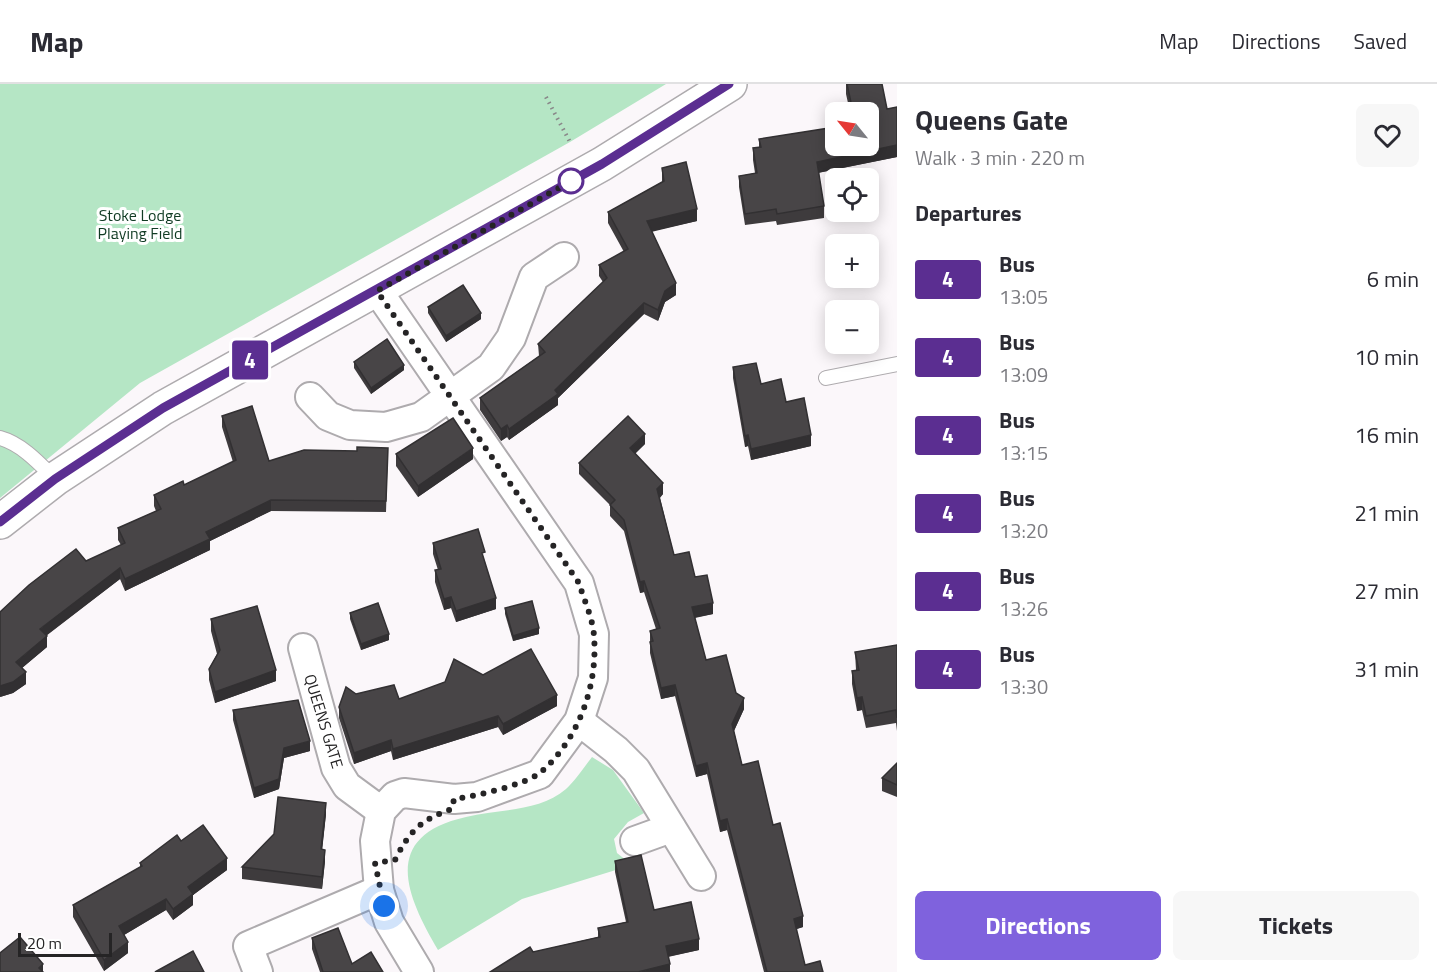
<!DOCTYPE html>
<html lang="en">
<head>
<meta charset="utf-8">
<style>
  :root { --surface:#fff; --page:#f7f7f7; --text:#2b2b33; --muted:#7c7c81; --line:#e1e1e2; --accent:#7f62dd }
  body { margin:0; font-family:"Titillium Web",sans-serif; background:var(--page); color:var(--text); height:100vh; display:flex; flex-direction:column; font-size:22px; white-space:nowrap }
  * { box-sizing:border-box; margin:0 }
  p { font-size:20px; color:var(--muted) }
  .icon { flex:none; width:33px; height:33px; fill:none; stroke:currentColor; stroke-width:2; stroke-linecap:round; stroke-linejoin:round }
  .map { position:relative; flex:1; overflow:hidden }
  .panel { display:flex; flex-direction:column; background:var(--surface); width:540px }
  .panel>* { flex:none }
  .badge { padding:0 12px; border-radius:4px; font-size:21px; line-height:39px }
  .needle { width:39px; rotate:300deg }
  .fabs { position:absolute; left:825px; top:18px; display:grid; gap:12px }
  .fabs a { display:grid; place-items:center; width:54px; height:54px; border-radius:9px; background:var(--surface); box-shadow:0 3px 15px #0003; font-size:30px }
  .scale { position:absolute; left:18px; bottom:15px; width:94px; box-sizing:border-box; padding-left:6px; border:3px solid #252425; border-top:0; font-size:16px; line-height:21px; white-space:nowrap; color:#252425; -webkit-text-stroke:4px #fff; paint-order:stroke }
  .you { position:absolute; width:30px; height:30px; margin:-15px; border:4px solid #fff; border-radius:50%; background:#1a73e8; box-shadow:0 0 0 9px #1a73e833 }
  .map>.badge { position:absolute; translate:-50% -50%; box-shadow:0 0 0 3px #fff }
  h2 { padding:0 18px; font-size:22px; line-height:54px }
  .round { display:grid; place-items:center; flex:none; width:63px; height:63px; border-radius:9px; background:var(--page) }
  .summary { display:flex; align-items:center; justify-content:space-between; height:102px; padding:0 18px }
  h1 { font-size:28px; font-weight:700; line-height:45px }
  .cta { display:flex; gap:12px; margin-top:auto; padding:12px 18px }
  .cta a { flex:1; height:69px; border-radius:9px; background:var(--accent); color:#fff; font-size:24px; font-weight:700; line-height:69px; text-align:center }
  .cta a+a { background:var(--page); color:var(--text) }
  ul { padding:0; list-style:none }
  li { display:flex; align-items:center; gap:18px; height:78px; padding:0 18px }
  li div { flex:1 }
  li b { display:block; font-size:22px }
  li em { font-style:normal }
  li .badge { min-width:66px; font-weight:700; text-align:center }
  header { display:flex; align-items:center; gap:36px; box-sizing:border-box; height:84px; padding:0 30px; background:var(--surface); border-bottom:2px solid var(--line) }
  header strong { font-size:28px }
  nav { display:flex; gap:33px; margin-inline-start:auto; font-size:21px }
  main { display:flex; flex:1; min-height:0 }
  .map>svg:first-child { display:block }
</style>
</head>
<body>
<header>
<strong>Map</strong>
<nav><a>Map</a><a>Directions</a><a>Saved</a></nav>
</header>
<main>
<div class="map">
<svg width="897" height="888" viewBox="0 0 897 888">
  <rect width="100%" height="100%" fill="#fbf7fa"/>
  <g fill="#b5e6c5">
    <path d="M0,0H666L570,58L140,299L0,414Z"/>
    <path d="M592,673L613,686L644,729L628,738L614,755L617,769L632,781L522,815L438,866C405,810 381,752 466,733C499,725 539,728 566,705C576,696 584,683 592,673Z"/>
  </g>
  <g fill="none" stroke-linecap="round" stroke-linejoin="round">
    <defs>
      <g id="lane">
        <path d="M826,294L897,280"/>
        <path d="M0,354C22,360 40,380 55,395"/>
      </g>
      <g id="street">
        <path d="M377,206L579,499L594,550L593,594L579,637L540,690L477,713L454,715L404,709L395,712L381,727L375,757L379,806L389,838L419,888"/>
        <path d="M310,313L328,332L350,341L386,343L421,333L491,283L511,254L534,193L564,173"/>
        <path d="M303,564L336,684L347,702L381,727"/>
        <path d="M579,637L616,666L636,686L701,792"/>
        <path d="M635,757L671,744"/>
        <path d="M258,888L248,862L379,806"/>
      </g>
      <path id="secondary" d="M0,438L55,395L163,324L602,80L730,0"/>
    </defs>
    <use href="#lane" stroke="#aeabae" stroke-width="16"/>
    <use href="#street" stroke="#aeabae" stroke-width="32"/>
    <use href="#secondary" stroke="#aeabae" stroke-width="36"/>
    <path stroke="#898789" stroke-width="4" stroke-dasharray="1.5 4.5" stroke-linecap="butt" d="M546,13L570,58"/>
    <use href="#lane" stroke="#fff" stroke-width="14"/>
    <use href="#street" stroke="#fff" stroke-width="28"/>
    <use href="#secondary" stroke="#fff" stroke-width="33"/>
  </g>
  <g fill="#3e3b3d">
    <path d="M846,0H882L887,25L897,23V73L818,89L824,122V134L777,141L776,137L745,141L739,103V92L755,89L753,76V64L759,63V55L836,43V62H868V28H850L846,10Z"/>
    <path d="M662,84L697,137L652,147L676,211L665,218L658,237L644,230L558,314V321L509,356L507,353L501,357L480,326V314L539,272L538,260L603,198L599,192V181L624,168L608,139V128L662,98Z"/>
    <path d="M428,223L481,235L446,258L428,229Z"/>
    <path d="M354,278L404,286L371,310L354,284Z"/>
    <path d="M733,283L761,300L786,318L811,362L751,376L748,362L745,363L733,294Z"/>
    <path d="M222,332L269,377L388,364L386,428L271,427L210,457V466L125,507L120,495L46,552L47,563L22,584L26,600L13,609L0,613L86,477L121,461L118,456V444L156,427L154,422V411L184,401L233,378L222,343Z"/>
    <path d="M645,360L635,369L663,410L660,414L674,471L695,493L713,530L695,534L706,576L736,609L744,625L734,647L742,681L773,741L803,843L796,845L805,881L823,888H764L727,746L720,748L707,690L696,693L675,612L661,615L650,569V547L656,545L644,508L640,509L624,447L610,432V421L579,390V379Z"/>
    <path d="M396,370L473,375L418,413L396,382Z"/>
    <path d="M433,459L485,478L496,525L456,538L451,524L444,526L435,498V486H438L433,470Z"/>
    <path d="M505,524L539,550L513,557L505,530Z"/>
    <path d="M350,529L389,556L361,566L350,535Z"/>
    <path d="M211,535L276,597L215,619L209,596V585L217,570L211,547Z"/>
    <path d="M897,561V647L896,639L866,644L862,626L857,627L852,600V587L856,586L855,568Z"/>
    <path d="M483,591L557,622L503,651L498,643L393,676L391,667L354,680L339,634V623L356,610L399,615Z"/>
    <path d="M233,626L310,667L284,674L279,705L254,714L233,636Z"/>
    <path d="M897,679V713L882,707V694Z"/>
    <path d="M326,730L322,765L325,777L322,805L242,795V783Z"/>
    <path d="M181,757L227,786L193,811V821L173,836L166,826L124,851L128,869L104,887L73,833V821L140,783V779Z"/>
    <path d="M615,777L654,826L699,866L668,873L670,888L533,868L598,853V844L626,838L615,788Z"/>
    <path d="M312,854L352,880L383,888H320L312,865Z"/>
  </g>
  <g fill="#323032">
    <path d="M897,61V73L817,89V78Z"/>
    <path d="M697,125V137L647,149V137Z"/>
    <path d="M676,199V211L665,218L658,237V226L665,207Z"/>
    <path d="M644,219V230L558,314V321L509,356V345L555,306Z"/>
    <path d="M481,229V235L446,258V252Z"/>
    <path d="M404,281V286L371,310V304Z"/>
    <path d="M507,341V353L501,357V345Z"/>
    <path d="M645,350V360L630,375V364Z"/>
    <path d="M748,351V362L745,363V352Z"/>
    <path d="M811,351V362L751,376V365Z"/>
    <path d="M473,364V375L418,413V402Z"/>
    <path d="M663,399V410L657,416V405Z"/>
    <path d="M271,416V427L210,457V466L125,507V495L206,448Z"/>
    <path d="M120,484V495L40,556V545Z"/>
    <path d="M644,497V508L640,509V498Z"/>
    <path d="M451,513V524L444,526V515Z"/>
    <path d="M496,514V525L456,538V527Z"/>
    <path d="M713,519V530L692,534V523Z"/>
    <path d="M539,544V550L513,557V552Z"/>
    <path d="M389,550V556L361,566V560Z"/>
    <path d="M47,552V563L16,589V578Z"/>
    <path d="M276,586V597L215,619V608Z"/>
    <path d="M26,588V600L13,609L0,613V602Z"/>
    <path d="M675,601V612L661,615V604Z"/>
    <path d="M557,611V622L503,651V640Z"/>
    <path d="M862,613V626L857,627V614Z"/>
    <path d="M744,614V625L732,651V640Z"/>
    <path d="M498,632V643L393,676V665Z"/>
    <path d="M391,656V667L354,680V669Z"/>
    <path d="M310,657V667L284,674L279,705L254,714V704L284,664Z"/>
    <path d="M707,679V690L696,693V682Z"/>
    <path d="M326,719V730L321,777V765Z"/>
    <path d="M727,735V746L720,748V737Z"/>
    <path d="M325,766V777L322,805V793Z"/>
    <path d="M227,774V786L193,811V821L173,836V825L188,803Z"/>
    <path d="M166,815V826L119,854V842Z"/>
    <path d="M803,832V843L794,846V835Z"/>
    <path d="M699,855V866L666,873V862Z"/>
    <path d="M128,858V869L104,887V876Z"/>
    <path d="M43,880V888L39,884Z"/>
    <path d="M670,880V888H638Z"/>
  </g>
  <g fill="#484547" stroke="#323032" stroke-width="1.5">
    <path d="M847,0H882L887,25L897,23V61L817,78L824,122L777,130L776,125L745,130L739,92L757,89L753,64L761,63L759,55L836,43V62H868V28H853Z"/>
    <path d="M686,78L697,125L647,137L676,199L665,207L658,226L644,219L555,306L558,310L509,345L507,341L501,345L480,314L545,268L538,260L607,194L599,181L628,165L608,128L664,97L662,84Z"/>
    <path d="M463,201L481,229L446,252L428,223Z"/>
    <path d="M387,255L404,281L371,304L354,278Z"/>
    <path d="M756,279L761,300L781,295L786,318L804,314L811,351L751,365L748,351L745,352L733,283Z"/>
    <path d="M252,322L269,377L304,366L357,367V363L388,364L386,417L271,416L206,448L210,455L125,495L120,484L40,545L47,552L16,578L26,588L13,598L0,602V528L29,501L76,465L86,477L125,459L118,444L161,425L154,411L183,397L184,401L236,376L222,332Z"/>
    <path d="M628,332L645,350L630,364L663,399L657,405L674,471L689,468L695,493L707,491L713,519L692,523L706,576L726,571L736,609L744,614L732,640L742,681L758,677L773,741L780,739L803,832L794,835L805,881L820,877L823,888H767L727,735L720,737L707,679L696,682L675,601L661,604L650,558L653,557L650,547L660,544L644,497L640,498L624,436L610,421L615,416L579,379Z"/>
    <path d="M453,334L473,364L418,402L396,370Z"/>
    <path d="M478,445L485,468L482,469L496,514L456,527L451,513L444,515L435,486L441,485L433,459Z"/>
    <path d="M532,517L539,544L513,552L505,524Z"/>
    <path d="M378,519L389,550L361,560L350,529Z"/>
    <path d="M257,522L276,586L215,608L209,585L220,566L211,535Z"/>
    <path d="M897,561V634L896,626L866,632L862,613L857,614L852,587L859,586L855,568Z"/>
    <path d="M531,565L557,611L503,640L498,632L393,665L391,656L354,669L339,623L346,603L356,610L394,601L399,615L445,598L454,575L483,591Z"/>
    <path d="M298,616L310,657L284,664L279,695L254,704L233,626Z"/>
    <path d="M897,679V701L882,694Z"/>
    <path d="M278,713L326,719L321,765L325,766L322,793L242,783L274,750Z"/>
    <path d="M203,741L227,774L188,803L193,810L173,825L166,815L119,842L128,858L104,876L73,821L142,782L140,779L177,751L181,757Z"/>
    <path d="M641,771L654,826L691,818L699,855L666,862L670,880L638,888H490L530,863L533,868L600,853L598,844L628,838L615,777Z"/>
    <path d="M338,844L352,880L371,868L383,888H323L312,854Z"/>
    <path d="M20,853L43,880L39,884L43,888H0V869Z"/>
    <path d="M193,867L204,888H155Z"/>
  </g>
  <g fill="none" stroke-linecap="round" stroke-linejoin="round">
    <defs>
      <path id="line" d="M0,438L55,395L163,324L602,80L729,0"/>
    </defs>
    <use href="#line" stroke="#fff" stroke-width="14"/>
    <use href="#line" stroke="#5b2e91" stroke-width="9"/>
    <path stroke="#252425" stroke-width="6" stroke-dasharray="0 10.8" d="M384,822L375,779L395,776C410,746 421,736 452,725L454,715C473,713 528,700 541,688C579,655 598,601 594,552C593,535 584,516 579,499L377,207L571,97"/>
  </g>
  <circle fill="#fff" stroke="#5b2e91" stroke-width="3" cx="571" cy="97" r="12"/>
  <g text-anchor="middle" stroke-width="6" stroke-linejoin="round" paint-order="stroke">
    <g font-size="16" fill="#103b23" stroke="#fff">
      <text x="140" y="137">Stoke Lodge<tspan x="140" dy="18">Playing Field</tspan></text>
    </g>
    <g font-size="16" fill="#252425" stroke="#fff">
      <text transform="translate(324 637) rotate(73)" y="6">QUEENS GATE</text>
    </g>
  </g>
</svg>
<div class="fabs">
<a><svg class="needle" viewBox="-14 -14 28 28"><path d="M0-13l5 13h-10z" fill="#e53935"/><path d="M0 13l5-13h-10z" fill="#7c7c81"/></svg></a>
<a><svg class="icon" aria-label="locate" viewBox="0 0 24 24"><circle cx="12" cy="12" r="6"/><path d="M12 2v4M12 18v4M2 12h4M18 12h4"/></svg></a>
<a>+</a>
<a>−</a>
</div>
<div class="scale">20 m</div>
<div class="you" style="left:384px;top:822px"></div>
<b class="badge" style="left:250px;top:276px;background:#5b2e91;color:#fff">4</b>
</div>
<section class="panel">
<div class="summary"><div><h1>Queens Gate</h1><p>Walk · 3 min · 220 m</p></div><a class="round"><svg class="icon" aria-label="heart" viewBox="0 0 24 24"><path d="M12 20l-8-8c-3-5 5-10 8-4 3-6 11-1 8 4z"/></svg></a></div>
<h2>Departures</h2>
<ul>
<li><span class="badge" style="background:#5b2e91;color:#fff">4</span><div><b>Bus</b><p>13:05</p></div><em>6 min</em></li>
<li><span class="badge" style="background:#5b2e91;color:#fff">4</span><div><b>Bus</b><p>13:09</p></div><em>10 min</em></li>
<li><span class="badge" style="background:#5b2e91;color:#fff">4</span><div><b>Bus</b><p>13:15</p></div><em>16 min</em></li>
<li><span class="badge" style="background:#5b2e91;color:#fff">4</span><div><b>Bus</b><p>13:20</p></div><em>21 min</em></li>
<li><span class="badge" style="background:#5b2e91;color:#fff">4</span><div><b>Bus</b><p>13:26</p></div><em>27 min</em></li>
<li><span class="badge" style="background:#5b2e91;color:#fff">4</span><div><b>Bus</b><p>13:30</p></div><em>31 min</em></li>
</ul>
<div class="cta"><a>Directions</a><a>Tickets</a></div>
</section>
</main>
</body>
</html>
